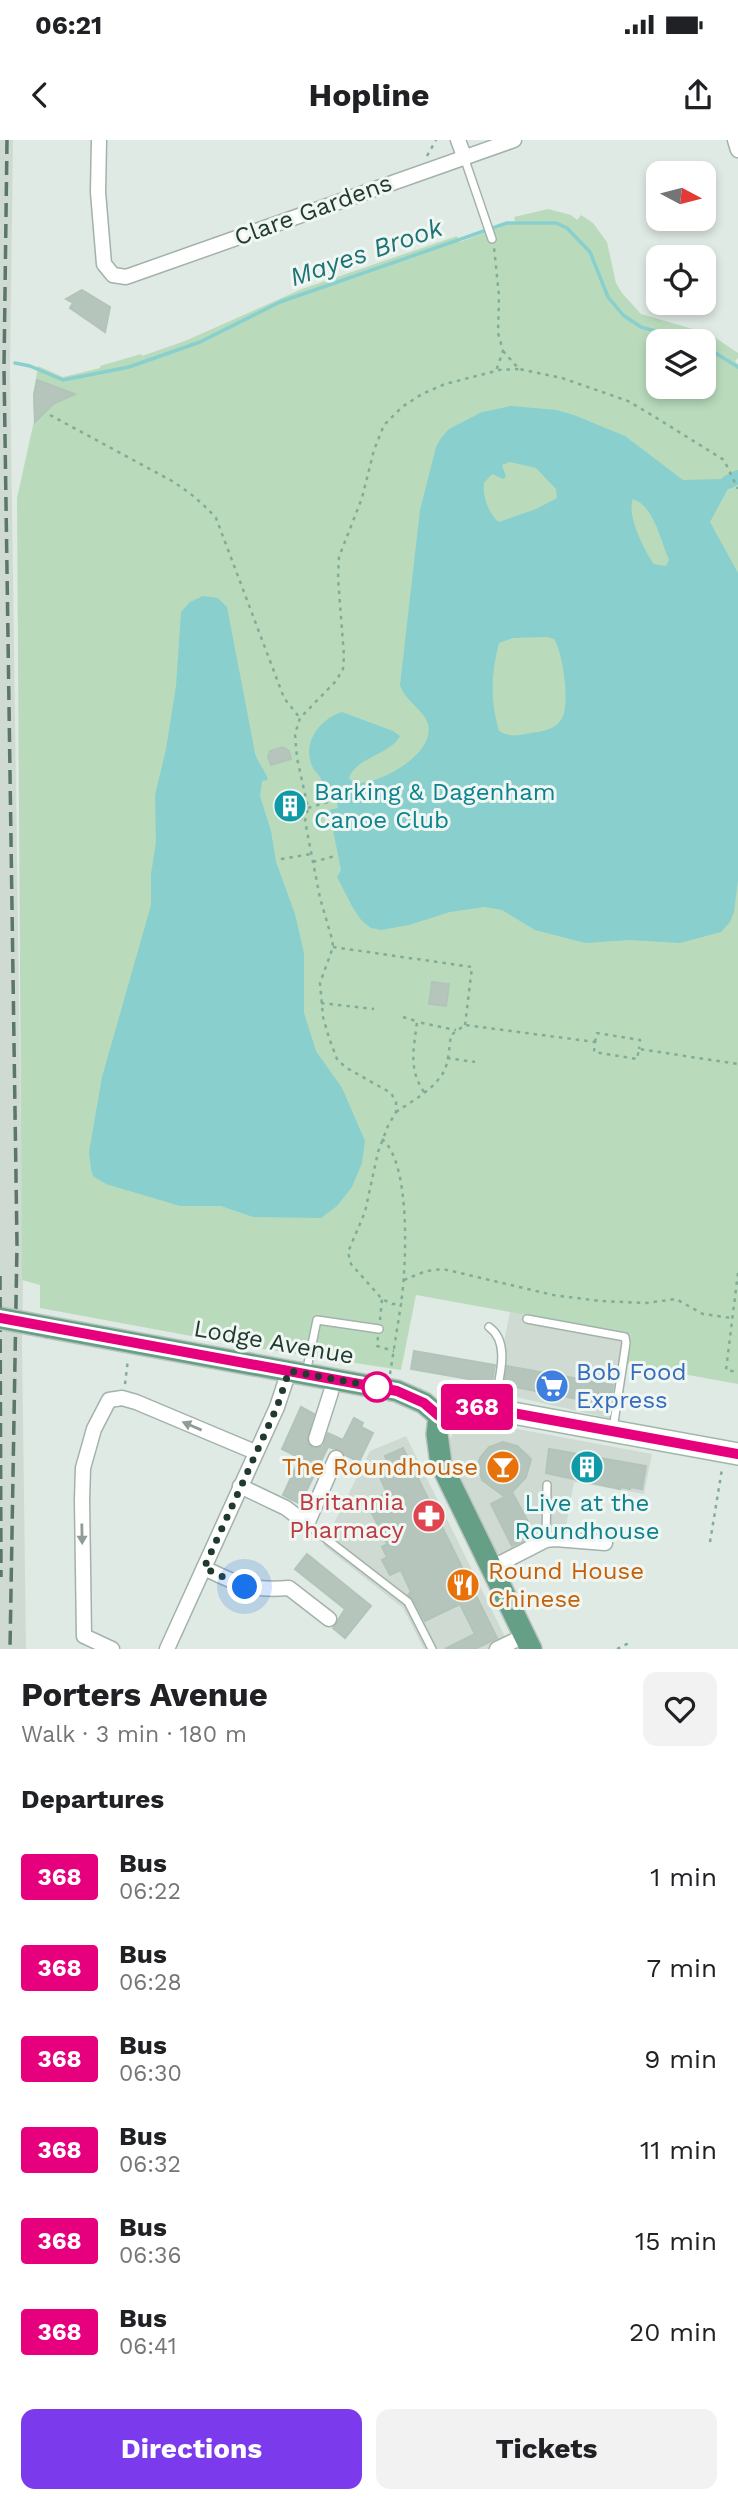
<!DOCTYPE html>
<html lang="en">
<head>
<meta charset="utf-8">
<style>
  :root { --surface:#fff; --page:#f2f2f2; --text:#202124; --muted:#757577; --accent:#7c3aed }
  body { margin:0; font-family:"Work Sans",sans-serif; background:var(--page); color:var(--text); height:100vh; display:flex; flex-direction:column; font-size:26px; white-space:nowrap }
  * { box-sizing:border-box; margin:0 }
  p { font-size:23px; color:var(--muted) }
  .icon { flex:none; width:38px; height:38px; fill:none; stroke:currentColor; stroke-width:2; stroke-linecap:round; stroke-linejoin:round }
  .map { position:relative; height:1509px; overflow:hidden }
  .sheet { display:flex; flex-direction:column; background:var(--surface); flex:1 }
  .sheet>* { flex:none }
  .badge { padding:0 14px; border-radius:5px; font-size:24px; line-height:46px }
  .needle { width:46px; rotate:97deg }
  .controls { position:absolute; left:646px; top:21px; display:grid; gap:14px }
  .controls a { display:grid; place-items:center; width:70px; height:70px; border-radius:14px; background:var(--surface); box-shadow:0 4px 10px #0003; font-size:35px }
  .you { position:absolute; width:35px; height:35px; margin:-18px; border:5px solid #fff; border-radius:50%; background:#1a73e8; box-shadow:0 0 0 10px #1a73e833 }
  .map>.badge { position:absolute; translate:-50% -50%; box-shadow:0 0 0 4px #fff }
  h2 { padding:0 21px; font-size:26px; line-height:63px }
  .round { display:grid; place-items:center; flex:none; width:74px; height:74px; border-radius:14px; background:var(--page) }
  .headline { display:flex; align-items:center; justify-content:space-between; height:119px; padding:0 21px }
  h1 { font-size:33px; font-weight:700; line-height:52px }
  .button { display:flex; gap:14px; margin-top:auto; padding:14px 21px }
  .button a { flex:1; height:80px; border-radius:14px; background:var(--accent); color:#fff; font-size:28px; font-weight:700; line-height:80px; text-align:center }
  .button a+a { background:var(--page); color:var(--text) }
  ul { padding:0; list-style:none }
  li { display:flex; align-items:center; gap:21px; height:91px; padding:0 21px }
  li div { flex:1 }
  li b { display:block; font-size:26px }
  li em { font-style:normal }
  li .badge { min-width:77px; font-weight:700; text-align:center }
  .status { display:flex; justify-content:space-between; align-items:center; height:49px; padding:0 35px; background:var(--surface); direction:ltr }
  .status svg { height:19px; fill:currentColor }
  header { display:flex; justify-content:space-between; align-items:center; height:91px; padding:0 21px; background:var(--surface); font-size:32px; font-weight:700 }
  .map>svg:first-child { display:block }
</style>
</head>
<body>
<div class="status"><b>06:21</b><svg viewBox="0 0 49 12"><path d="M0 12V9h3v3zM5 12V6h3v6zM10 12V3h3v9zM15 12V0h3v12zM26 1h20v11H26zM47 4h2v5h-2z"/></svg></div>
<header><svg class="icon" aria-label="back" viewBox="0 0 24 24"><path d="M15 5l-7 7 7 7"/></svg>Hopline<svg class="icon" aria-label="share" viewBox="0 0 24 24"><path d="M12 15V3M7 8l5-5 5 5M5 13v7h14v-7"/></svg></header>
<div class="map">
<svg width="738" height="1509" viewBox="0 0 738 1509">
  <rect width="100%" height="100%" fill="#e0eae4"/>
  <g fill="#cedad2">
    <path d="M0,0H13L10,228L23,1140L22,1204L26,1509H0Z"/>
    <path d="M510,1172L632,1194L617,1280L494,1252Z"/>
    <path d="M469,1280L652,1314L644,1354L574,1342L563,1402H553L503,1426L451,1327L449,1311L450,1299L456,1288Z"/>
    <path d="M406,1296L511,1509H424L403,1468L323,1405L370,1311Z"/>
  </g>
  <path fill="#b9dbbc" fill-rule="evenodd" d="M548,69L571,75L577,80L581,75L593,83L607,102L616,143L622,153L641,174L710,194L738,213V218L735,221L738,224V1244L627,1224L631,1194L416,1155L401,1230L245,1206L40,1168V1145L22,1140L17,358L34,281L33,255L38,226L63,237L100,228V226L141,214L142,216L185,201L302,149L457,96L460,102L515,82L514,77ZM658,201H704V247H658Z"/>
  <g fill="#88cfce" fill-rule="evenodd">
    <path d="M511,266L556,270L574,275L625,296L683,340L725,339L729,347L710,382L738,433V740L734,772L730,782L721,792L680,803L629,800L585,803L535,790L502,770L485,767L450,772L409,785L381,790L371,788L361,780L353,768L337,737L341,730L329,670L338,668L337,663L341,661L338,650L325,654C324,649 323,642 320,637C317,632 313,630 311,623C303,600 322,578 342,572L393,591L400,596C389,616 357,616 349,638L354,643C378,646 436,614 428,584C424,570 405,561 400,545L420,370L436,307L441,298L449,289L482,272ZM510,322L536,328L556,349L557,358L536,369L499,382C489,375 482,356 484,343L492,334L503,339L506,337L502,325ZM633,359C654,366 661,402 669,420L666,426L654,424C644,411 626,373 633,359ZM547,497L554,499C563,513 571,566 561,580C554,590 543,591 531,593C520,595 510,598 499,591C490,560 491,535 499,503L513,498Z"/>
    <path d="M203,456L218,458L227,467L255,613C258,624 265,629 268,640L262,641L260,656L271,691L276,722L295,774L304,813V873L316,911L342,948L365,1001L362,1023L352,1047L337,1066L321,1078L253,1077L221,1066H180L106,1044L93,1036L91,1029L89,1012L102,937L151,765V734L156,702L155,655L166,609L176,546L181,472L190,462Z"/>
  </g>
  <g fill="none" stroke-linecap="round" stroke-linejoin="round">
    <g stroke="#88cfce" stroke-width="3.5">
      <path d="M704,206L738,227"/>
      <path d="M15,223L30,226L63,240L129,227L200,202L280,162L507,83H556L567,88L590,112L608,157L623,175L641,187L690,201"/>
    </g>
    <path stroke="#88cfce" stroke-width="14" d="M728,342L738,337"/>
  </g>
  <g fill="#b5c5bc" stroke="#b2c4ba" stroke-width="2">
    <path d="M82,150L110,167L105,192L70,168L73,163L66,159Z"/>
    <path d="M37,240L75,254L53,264L35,282L34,255Z"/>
    <path d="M283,607L289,611L291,619L271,625L268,617L270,611Z"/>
    <path d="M298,658L302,679L284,682L280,662Z"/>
    <path d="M432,842L449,844L446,866L429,864Z"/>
    <path d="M414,1211L495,1225L492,1243L411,1229Z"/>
    <path d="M507,1226L613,1245L610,1265L504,1245Z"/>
    <path d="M301,1267L314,1274L307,1300L312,1308L323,1306L328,1293L343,1300L354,1278L363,1283L361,1287L373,1293L359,1322L345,1315L340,1310L328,1307L300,1364L283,1355L300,1318L282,1309Z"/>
    <path d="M503,1302L517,1306L531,1319L526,1337L512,1352L535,1395L512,1406L491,1364L505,1357L482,1340L478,1326L480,1318L489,1307Z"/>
    <path d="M403,1308L497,1498L475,1509H445L475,1494L460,1464L425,1481L413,1459L408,1455L411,1452L401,1430L390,1435L382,1420L387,1417L382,1407L387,1404L367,1363L387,1353L378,1333L390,1328L385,1316Z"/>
    <path d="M549,1309L646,1326L642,1349L631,1347L630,1349L621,1347L620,1349L546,1333Z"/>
    <path d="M307,1414L371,1466L345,1498L333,1488L345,1469L295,1429Z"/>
  </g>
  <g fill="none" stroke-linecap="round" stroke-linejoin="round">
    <defs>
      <g id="lane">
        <path d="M464,17L492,99"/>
        <path d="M527,1179L625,1197L626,1203L613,1289"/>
        <path d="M489,1187C512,1203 498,1241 494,1266"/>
        <path d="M306,1233L317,1180L379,1189"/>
        <path d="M307,1384L408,1462L432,1509"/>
        <path d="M546,1400L547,1345"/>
      </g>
      <g id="street">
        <path d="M99,0L98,52L104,124L113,135L126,137L514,0"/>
        <path d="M458,0L464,16"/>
        <path d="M735,0L738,10"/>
        <path d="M316,1299L331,1252"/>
        <path d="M240,1346L286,1368L307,1384L336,1318"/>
        <path d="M204,1428C240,1445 249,1451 289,1448L329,1479"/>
        <path d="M491,1428L546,1400L555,1399L605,1403"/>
        <path d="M112,1509L84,1496L82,1360L83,1328L94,1289L109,1260L122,1258L136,1262L255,1312"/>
        <path d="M167,1509L277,1267L289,1231"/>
        <path d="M497,1509L524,1496"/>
      </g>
      <path id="secondary" d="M439,1276L453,1269L480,1267L738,1314"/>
      <path id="primary" d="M47,1187L397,1251L424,1263L439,1276L437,1294L441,1324L531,1509"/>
    </defs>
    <use href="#lane" stroke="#a3b2aa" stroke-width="10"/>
    <use href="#street" stroke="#a3b2aa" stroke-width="17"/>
    <use href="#secondary" stroke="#9fb6aa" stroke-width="24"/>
    <use href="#primary" stroke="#bcc4c1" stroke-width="24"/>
    <g stroke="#81ad98" stroke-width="2.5" stroke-dasharray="3.5 5" stroke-linecap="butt">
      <path d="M427,16L436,0"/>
      <path d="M503,211L519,229L562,238L628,261L655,277L724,320L738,349"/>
      <path d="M498,230L519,229"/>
      <path d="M50,275L172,341C189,352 203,363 216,378L284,558L300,578"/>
      <path d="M308,668L338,659"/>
      <path d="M281,719L311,714"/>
      <path d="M313,722L335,716"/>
      <path d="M333,807L472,827L465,885"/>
      <path d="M321,863L374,869"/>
      <path d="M403,877L416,881"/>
      <path d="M595,902L597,893L640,900L639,909"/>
      <path d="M447,918L475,922"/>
      <path d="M424,952C408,929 414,908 417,882L456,890"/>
      <path d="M396,972C412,961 433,950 443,933C449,923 449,907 451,895L465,885L595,902L594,912L637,919L639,909L738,924"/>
      <path d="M382,999C412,1024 406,1129 401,1164"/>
      <path d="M738,1133L726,1230L738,1232"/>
      <path d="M404,1140L426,1131L443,1129L553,1155L600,1161L646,1163L676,1159L703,1174L732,1178"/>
      <path d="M380,1180L382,1159"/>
      <path d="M378,1197L377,1206L394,1211"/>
      <path d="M390,1234L401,1164H392L382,1159L351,1124L348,1112L365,1072L378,1012L388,986L396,972V962L391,953L345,927L337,919L329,898L323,877L320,843L333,807L332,799L320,758L305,681L308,668L297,618L295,594L300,578L336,541L343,529L344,516L338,438L339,417L362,358L374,310L384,285L402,267L422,254L445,244L496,231L503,211L498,193L499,156L494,107"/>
      <path d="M125,1244L128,1219"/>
      <path d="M710,1402L722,1329"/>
      <path d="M617,1509L629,1503"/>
    </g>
    <use href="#lane" stroke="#fff" stroke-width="7"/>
    <use href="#street" stroke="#fff" stroke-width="14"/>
    <use href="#secondary" stroke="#fff" stroke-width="21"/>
    <use href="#primary" stroke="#659f86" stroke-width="21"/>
    <g stroke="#5b766a" stroke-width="3.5" stroke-dasharray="14 7" stroke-linecap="butt">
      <path d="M7,0L4,228L17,1105L10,1509"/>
      <path d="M0,1136L1,1437"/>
    </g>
    <defs>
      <path id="primary-bridge" d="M0,1178L47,1187"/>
    </defs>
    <use href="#primary-bridge" stroke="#bcc4c1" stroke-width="24" stroke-linecap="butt"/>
    <use href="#primary-bridge" stroke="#659f86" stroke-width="21"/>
  </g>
  <defs><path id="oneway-solid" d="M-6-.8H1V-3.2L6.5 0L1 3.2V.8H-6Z" transform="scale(1.75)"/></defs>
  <g fill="#909c97">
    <use href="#oneway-solid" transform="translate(192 1286) rotate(-157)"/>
    <use href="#oneway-solid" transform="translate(82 1394) rotate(89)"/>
  </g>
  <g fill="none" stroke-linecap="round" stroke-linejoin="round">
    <defs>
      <path id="line" d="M0,1178L397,1251L424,1263L439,1276L453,1269L480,1267L738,1314"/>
    </defs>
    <use href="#line" stroke="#fff" stroke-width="16"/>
    <use href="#line" stroke="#e6007e" stroke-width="10"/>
    <path stroke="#213a2f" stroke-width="7" stroke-dasharray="0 12.6" d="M245,1447L204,1428L277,1267L289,1231L377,1247"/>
  </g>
  <defs>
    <symbol id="building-disc" viewBox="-11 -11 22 22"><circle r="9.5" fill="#0f9aa8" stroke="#f0f7f2"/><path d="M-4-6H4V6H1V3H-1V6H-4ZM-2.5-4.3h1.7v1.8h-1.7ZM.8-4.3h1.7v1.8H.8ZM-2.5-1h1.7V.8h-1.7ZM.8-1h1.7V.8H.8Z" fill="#fff"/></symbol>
    <symbol id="supermarket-disc" viewBox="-11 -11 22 22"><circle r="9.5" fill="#3f7fe0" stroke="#f0f7f2"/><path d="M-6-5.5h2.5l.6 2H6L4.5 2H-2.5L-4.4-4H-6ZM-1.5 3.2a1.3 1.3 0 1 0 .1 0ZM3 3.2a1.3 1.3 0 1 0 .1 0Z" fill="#fff"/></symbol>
    <symbol id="bar-disc" viewBox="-11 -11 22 22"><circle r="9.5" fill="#e8710a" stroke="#f0f7f2"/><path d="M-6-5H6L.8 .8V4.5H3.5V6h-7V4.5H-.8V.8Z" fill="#fff"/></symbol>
    <symbol id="pharmacy-disc" viewBox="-11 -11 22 22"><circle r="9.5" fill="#e0444e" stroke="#f0f7f2"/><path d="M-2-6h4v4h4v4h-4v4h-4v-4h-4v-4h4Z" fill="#fff"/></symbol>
    <symbol id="restaurant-disc" viewBox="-11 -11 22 22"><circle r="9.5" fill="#e8710a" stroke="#f0f7f2"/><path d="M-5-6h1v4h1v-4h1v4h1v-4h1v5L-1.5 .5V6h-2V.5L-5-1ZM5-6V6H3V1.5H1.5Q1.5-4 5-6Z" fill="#fff"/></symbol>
  </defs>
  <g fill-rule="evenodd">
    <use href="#building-disc" x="271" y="647" width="38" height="38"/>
    <use href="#supermarket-disc" x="533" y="1227" width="38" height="38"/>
    <use href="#bar-disc" x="484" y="1308" width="38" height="38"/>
    <use href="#building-disc" x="568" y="1308" width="38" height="38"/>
    <use href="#pharmacy-disc" x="410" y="1357" width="38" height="38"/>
    <use href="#restaurant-disc" x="444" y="1426" width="38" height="38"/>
  </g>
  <circle fill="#fff" stroke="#e6007e" stroke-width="3.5" cx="377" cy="1247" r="14"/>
  <g text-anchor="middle" stroke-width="6" stroke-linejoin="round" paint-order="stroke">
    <g font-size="24" fill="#213a2f" stroke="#f0f7f2">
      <text transform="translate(313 70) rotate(-20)" y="8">Clare Gardens</text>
      <text transform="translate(274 1202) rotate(10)" y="8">Lodge Avenue</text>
    </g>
    <g font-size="24" fill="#0d838f" stroke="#f0f7f2" text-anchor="start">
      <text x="314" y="660">Barking &amp; Dagenham<tspan x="314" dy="28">Canoe Club</tspan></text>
      <text x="587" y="1371" text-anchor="middle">Live at the<tspan x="587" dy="28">Roundhouse</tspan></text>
    </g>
    <g font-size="24" fill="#366cbe" stroke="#f0f7f2" text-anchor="start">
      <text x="576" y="1240">Bob Food<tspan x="576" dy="28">Express</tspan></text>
    </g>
    <g font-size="24" fill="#c56008" stroke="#f0f7f2" text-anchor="end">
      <text x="478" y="1335">The Roundhouse</text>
      <text x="488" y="1439" text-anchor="start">Round House<tspan x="488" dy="28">Chinese</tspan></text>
    </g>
    <g font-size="24" fill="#be3a42" stroke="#f0f7f2" text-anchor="end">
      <text x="404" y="1370">Britannia<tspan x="404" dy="28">Pharmacy</tspan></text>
    </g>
    <g font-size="26" font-style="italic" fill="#1d7474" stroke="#f0f7f2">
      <text transform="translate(366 112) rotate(-19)" y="9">Mayes Brook</text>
    </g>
  </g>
</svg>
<div class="controls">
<a><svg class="needle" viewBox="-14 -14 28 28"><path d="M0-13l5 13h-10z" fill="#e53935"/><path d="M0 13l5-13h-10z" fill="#757577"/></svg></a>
<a><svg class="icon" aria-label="locate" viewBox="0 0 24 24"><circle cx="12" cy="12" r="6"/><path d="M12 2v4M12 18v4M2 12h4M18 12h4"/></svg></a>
<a><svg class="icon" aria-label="layers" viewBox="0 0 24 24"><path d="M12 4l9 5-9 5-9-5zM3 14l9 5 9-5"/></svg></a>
</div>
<div class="you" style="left:245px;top:1447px"></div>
<b class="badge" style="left:477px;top:1267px;background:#e6007e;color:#fff">368</b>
</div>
<section class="sheet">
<div class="headline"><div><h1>Porters Avenue</h1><p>Walk · 3 min · 180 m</p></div><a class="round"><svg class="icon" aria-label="heart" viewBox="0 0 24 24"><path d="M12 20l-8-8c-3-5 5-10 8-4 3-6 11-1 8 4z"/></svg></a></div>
<h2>Departures</h2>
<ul>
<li><span class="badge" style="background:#e6007e;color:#fff">368</span><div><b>Bus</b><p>06:22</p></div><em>1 min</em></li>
<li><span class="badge" style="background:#e6007e;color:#fff">368</span><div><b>Bus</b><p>06:28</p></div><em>7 min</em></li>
<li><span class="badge" style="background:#e6007e;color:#fff">368</span><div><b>Bus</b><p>06:30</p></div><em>9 min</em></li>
<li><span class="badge" style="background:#e6007e;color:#fff">368</span><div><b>Bus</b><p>06:32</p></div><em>11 min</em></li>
<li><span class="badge" style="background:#e6007e;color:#fff">368</span><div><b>Bus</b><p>06:36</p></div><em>15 min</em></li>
<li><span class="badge" style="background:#e6007e;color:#fff">368</span><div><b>Bus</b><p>06:41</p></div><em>20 min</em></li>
</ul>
<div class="button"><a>Directions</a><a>Tickets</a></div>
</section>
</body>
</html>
